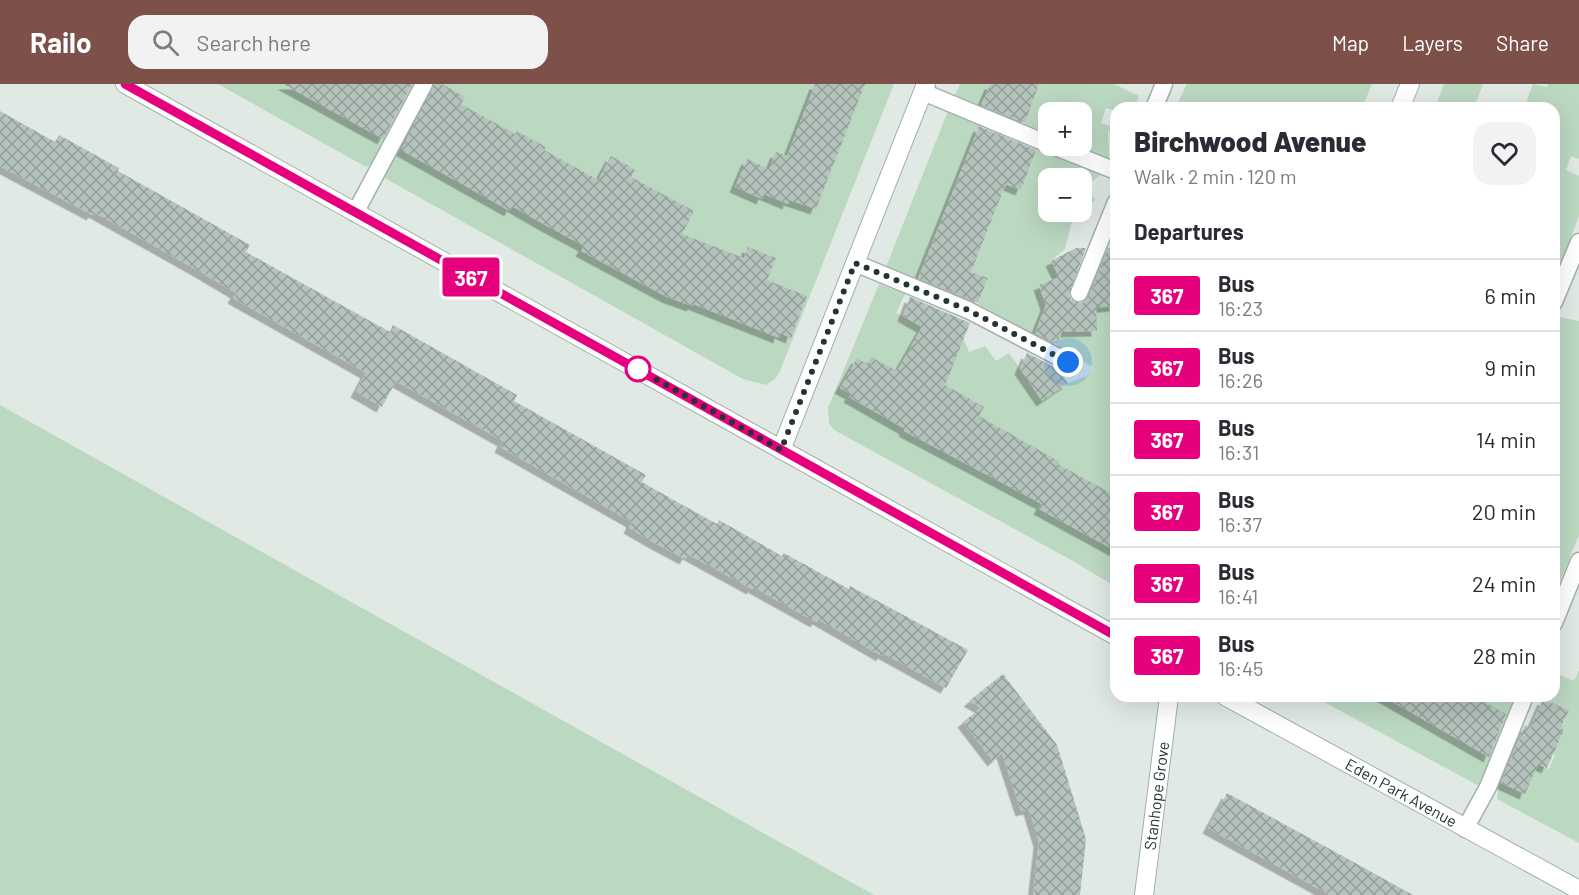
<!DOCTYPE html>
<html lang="en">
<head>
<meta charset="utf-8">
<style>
  :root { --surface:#fff; --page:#f2f2f3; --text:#2b2b33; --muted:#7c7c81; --line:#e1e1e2; --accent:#7d504a }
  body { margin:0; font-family:Barlow,sans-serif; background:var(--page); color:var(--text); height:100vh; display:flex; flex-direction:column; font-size:22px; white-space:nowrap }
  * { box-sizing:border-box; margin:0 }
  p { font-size:20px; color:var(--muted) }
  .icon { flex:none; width:33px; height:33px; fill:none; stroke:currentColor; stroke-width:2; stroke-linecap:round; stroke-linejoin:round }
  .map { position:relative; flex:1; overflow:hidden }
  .sheet { position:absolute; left:1110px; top:18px; width:450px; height:600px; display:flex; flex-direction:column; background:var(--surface); border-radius:18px; box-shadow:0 6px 24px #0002 }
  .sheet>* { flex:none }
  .badge { padding:0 12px; border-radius:4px; font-size:21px; line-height:39px }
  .buttons { position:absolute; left:1038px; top:18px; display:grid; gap:12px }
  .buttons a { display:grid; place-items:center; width:54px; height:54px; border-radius:12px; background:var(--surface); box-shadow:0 6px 24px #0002; font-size:30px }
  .you { position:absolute; width:30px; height:30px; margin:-15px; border:4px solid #fff; border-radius:50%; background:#1a73e8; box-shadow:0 0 0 9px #1a73e833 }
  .map>.badge { position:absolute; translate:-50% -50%; box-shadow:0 0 0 3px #fff }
  h2 { padding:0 24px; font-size:22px; line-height:54px }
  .round { display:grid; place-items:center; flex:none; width:63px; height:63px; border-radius:18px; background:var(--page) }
  .summary { display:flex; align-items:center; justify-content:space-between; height:102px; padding:0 24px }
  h1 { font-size:28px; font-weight:800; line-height:45px }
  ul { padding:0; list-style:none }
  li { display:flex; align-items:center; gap:18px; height:72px; padding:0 24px; border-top:2px solid var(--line) }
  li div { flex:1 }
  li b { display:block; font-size:22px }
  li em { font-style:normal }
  li .badge { min-width:66px; font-weight:700; text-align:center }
  header { display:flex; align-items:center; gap:36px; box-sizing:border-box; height:84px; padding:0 30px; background:var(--accent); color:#fff }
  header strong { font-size:28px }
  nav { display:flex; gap:33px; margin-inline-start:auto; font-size:21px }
  .search { width:420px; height:54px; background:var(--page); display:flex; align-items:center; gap:15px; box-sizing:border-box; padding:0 21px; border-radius:18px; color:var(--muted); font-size:22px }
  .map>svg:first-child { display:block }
</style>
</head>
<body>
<header>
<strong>Railo</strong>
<div class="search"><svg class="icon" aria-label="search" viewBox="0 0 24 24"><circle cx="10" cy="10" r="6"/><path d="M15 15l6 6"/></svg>Search here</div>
<nav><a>Map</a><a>Layers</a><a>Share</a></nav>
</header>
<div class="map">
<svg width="1579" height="811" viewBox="0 0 1579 811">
  <defs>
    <pattern id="building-cross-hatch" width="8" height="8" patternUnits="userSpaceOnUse" patternTransform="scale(1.5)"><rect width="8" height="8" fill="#b5c3bd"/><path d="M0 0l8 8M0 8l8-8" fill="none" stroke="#939f9a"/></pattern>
    <filter id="shadow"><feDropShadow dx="-5.5" dy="5.5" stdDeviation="0" flood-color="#0004"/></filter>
  </defs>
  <rect width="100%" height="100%" fill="#e0e9e4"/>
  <g fill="#bbd8c1">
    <path d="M218,0H418L373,80L366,83Z"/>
    <path d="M434,0H894L780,287L776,294L766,301L743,295L383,93Z"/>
    <path d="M960,0H990L981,23L954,13Z"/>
    <path d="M1039,0H1114L1139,12L1134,24H1116V27L1106,24L1101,39L1116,44V47H1108L1109,75L1076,62H1082V28H1048V50L1024,40Z"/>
    <path d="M1187,0H1372L1362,24H1175Z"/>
    <path d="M1444,0H1483L1474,24H1435Z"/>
    <path d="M1533,0L1547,3L1548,0H1579V75L1571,72L1566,86L1579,92V132L1554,197V24H1524Z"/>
    <path d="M948,27L980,40L918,196L886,183Z"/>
    <path d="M1037,63L1102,90L1085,103L1095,116L1082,126V94H1048V128H1080L1073,133L1065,165L1051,177L1058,191H1065L1039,201L1046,221L1034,251L978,220L988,194L971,188L1006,101L1021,106Z"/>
    <path d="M1116,192V503L1073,477L834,346L829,339L828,324L879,200L905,210L896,229L921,242L959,245L969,268L985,262L996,277L1009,269L1027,295L1044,288L1057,307L1068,299L1087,292L1093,283L1058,265L1057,260L1069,230L1095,219L1099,223L1115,222L1113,195L1111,193Z"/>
    <path d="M1559,233L1579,237V451L1554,511V245Z"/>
    <path d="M0,321L874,811H0Z"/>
    <path d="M1579,586V759L1497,715L1499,698L1525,709L1532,692L1506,681L1523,674L1549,685L1555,671L1529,660L1558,659L1564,646L1538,634L1540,631L1563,641L1569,626L1543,615L1544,612H1554V588L1574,597Z"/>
    <path d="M1313,612H1518L1479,702Z"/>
  </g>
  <g fill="url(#building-cross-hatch)" filter="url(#shadow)">
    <path d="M283,0H412L383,55Z"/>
    <path d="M434,0H442L465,13L461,20L515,50L517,47L546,63L544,66L598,96L611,72L629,82L635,86L631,93L694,127L682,150L744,174L748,163L776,174L767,196L807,212L791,254L780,249L779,254L693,220L692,222L667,213L581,167L584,162L545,141L512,122L510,127L401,66Z"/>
    <path d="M815,0H865L816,125L789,116L788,120L764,110L762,115L735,103L747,75L769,85L776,68L787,72Z"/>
    <path d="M990,0H1039L1025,39L981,21Z"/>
    <path d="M0,27L55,58L59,51L119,84L118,87L250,161L246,168L390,248L393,241L517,311L514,317L646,391L642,398L679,419L717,440L719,436L782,472L784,469L849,505L850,502L968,566L946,604L883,569L882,572L818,535L816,538L753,503L752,505L688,470L685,475L655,459L629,444L632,438L500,363L503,357L396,297L382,323L356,308L366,289L233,214L236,209L199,187L94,128L92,131L0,82Z"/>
    <path d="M979,42L1036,66L1021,106L1006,100L971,188L988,194L978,219L918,194Z"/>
    <path d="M1076,164H1086L1069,210L1071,216L1080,219L1085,218L1089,213L1108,164H1116V192H1113L1115,222L1096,224L1097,247L1062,248L1057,260L1035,249L1046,221L1039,201L1059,193L1051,177Z"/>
    <path d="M910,213L970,239L945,301L984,323L979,332L1060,378L1058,380L1116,412V467L1039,425L1042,420L904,347L905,345L849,313L851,310L840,304L857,274L867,280L871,273L897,287L922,243L903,232Z"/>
    <path d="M1027,269L1056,284L1068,299L1042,317L1020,285Z"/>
    <path d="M1003,590L1057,661L1086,755L1080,811H1033L1039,758L1029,725L1021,727L1002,669L993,677L963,638L981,624L969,617Z"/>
    <path d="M1382,612H1474L1506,630L1489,673Z"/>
    <path d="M1543,615L1569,626L1561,644L1564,646L1547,684L1538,680L1525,710L1501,699L1525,641L1530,644Z"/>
    <path d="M1227,709L1339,770L1413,811H1330L1208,744Z"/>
  </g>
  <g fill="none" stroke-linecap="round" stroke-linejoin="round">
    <defs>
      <g id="service">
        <path d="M923,8L1048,60"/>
        <path d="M1154,24L1164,0"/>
        <path d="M1053,62L1116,87"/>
        <path d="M355,129L424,0"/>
        <path d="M855,179L968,226L1068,278"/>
        <path d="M1079,209L1116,118"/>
        <path d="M1554,218L1579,158"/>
        <path d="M1554,539L1579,477"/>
        <path d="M1465,745L1488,703L1525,612"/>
      </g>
      <g id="minor">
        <path d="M1400,24L1410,0"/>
        <path d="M781,366L926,0"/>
        <path id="s1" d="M1144,811L1169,612"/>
      </g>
      <g id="tertiary">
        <path d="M125,0L1116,552"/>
        <path id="s2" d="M1225,612L1579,806"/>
      </g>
    </defs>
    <use href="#service" stroke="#a4b0aa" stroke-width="19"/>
    <use href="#minor" stroke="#a4b0aa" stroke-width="20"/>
    <use href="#tertiary" stroke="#a4b0aa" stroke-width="20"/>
    <use href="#service" stroke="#fff" stroke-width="16"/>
    <use href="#minor" stroke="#fff" stroke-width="18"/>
    <use href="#tertiary" stroke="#fff" stroke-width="18"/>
  </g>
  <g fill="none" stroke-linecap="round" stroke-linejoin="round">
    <defs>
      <path id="line" d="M125,0L1116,552"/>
    </defs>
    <use href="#line" stroke="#fff" stroke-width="14"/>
    <use href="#line" stroke="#e6007e" stroke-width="9"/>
    <path stroke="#233730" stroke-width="6" stroke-dasharray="0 10.8" d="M638,285L781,366L855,179L968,226L1068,278"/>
  </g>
  <circle fill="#fff" stroke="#e6007e" stroke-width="3" cx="638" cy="285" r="12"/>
  <g text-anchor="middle" stroke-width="4.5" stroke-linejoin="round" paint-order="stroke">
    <g font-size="16" fill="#233730" stroke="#f0f6f2">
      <text dy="6" stroke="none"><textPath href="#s2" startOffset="201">Eden Park Avenue</textPath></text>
      <text dy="6" stroke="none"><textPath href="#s1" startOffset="100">Stanhope Grove</textPath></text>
    </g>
  </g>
</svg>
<div class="buttons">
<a>+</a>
<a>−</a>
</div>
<div class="you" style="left:1068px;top:278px"></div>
<b class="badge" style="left:471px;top:193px;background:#e6007e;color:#fff">367</b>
<section class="sheet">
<div class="summary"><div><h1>Birchwood Avenue</h1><p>Walk · 2 min · 120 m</p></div><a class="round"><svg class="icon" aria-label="heart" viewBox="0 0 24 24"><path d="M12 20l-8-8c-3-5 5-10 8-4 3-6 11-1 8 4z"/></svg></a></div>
<h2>Departures</h2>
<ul>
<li><span class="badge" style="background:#e6007e;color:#fff">367</span><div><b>Bus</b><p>16:23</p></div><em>6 min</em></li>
<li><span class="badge" style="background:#e6007e;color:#fff">367</span><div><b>Bus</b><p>16:26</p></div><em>9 min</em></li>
<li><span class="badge" style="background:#e6007e;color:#fff">367</span><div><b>Bus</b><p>16:31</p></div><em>14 min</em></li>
<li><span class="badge" style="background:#e6007e;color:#fff">367</span><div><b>Bus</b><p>16:37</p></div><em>20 min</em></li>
<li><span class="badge" style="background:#e6007e;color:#fff">367</span><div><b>Bus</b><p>16:41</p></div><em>24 min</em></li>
<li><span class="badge" style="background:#e6007e;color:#fff">367</span><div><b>Bus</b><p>16:45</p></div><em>28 min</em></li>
</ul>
</section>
</div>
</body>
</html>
